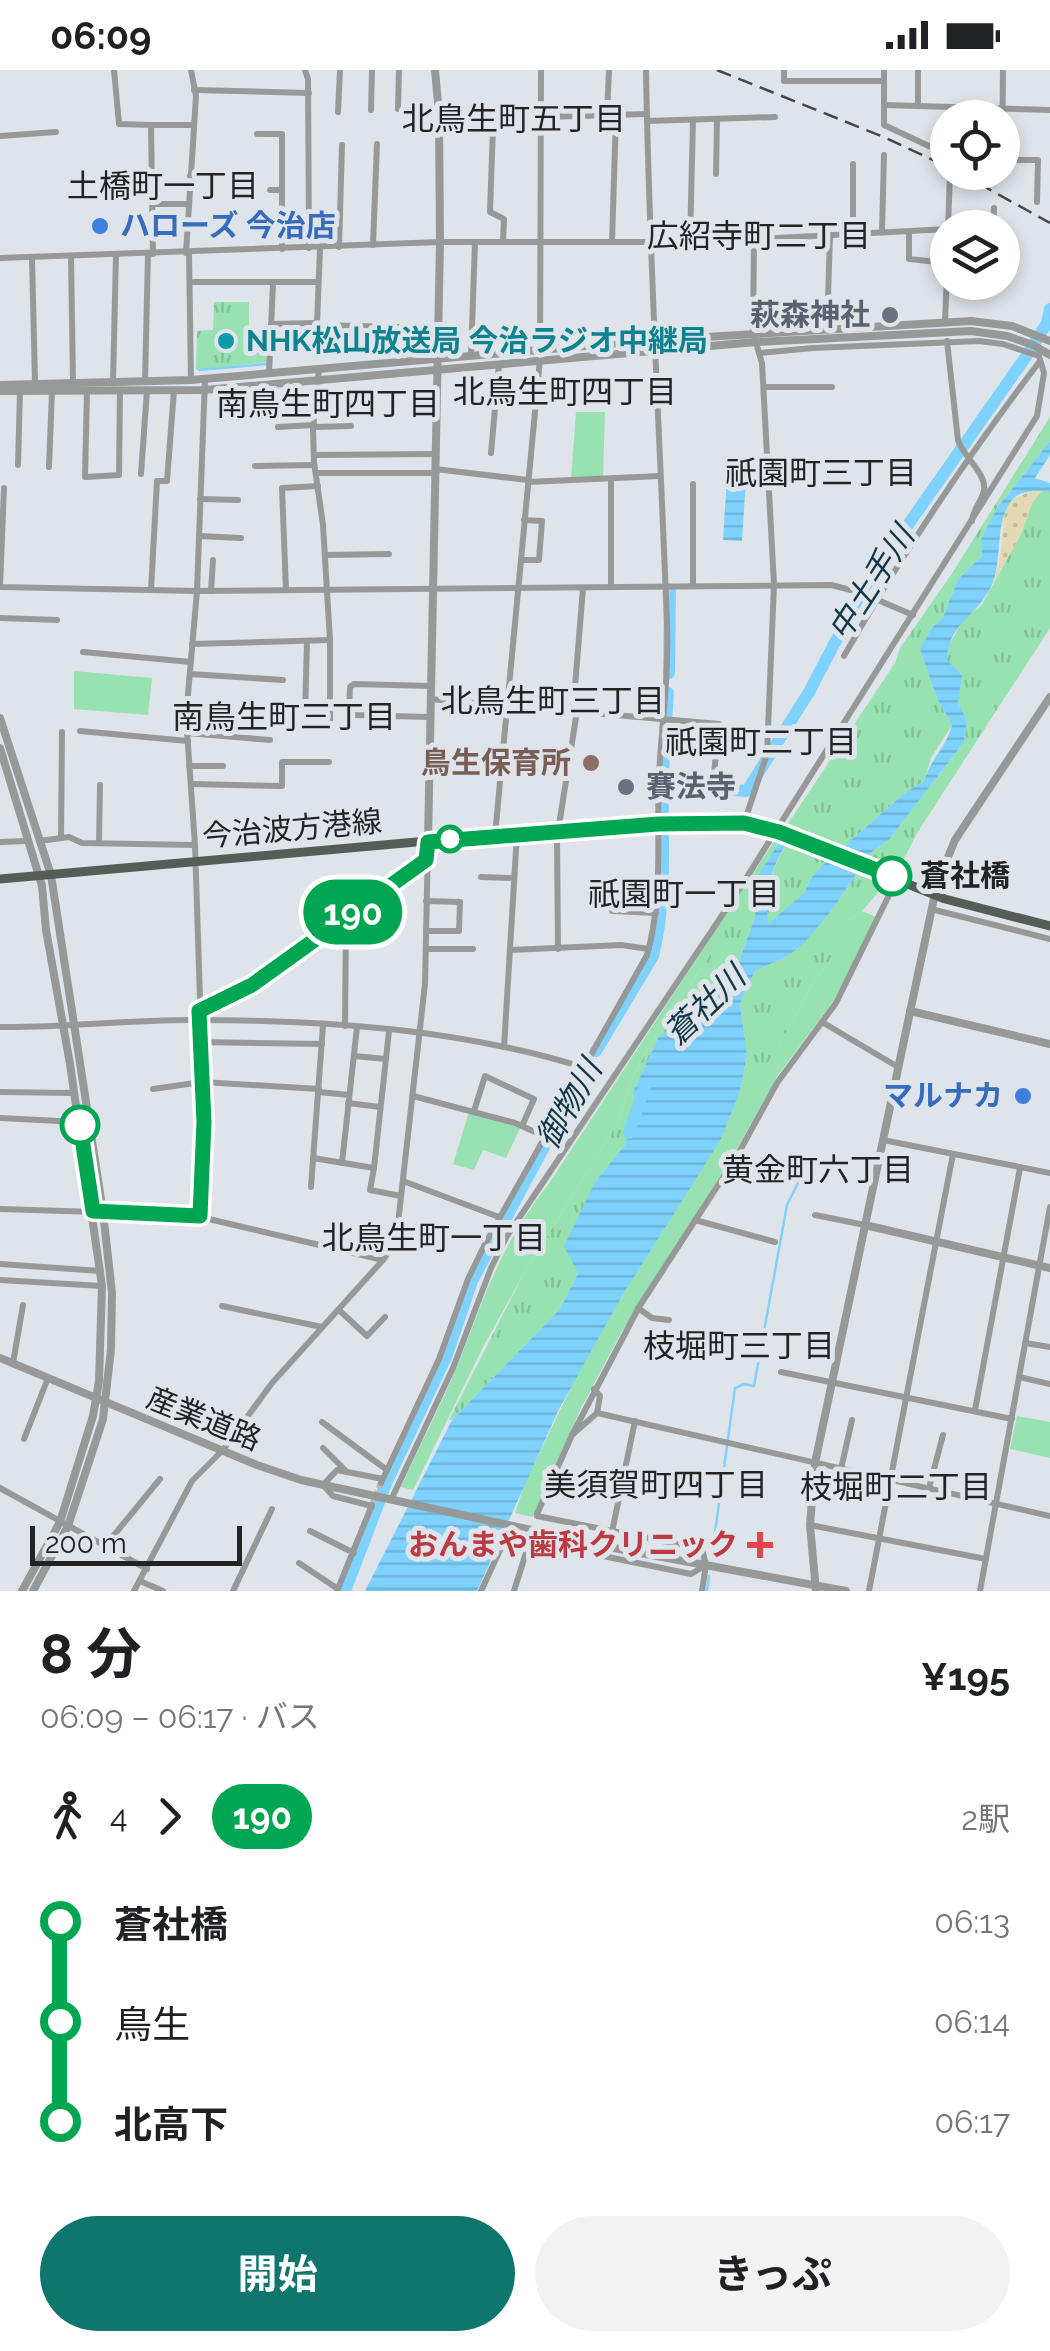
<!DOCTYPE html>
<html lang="ja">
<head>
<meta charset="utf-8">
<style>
  :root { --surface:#fff; --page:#f2f2f2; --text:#202124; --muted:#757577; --accent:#0f766e }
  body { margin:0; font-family:Raleway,"Noto Sans JP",sans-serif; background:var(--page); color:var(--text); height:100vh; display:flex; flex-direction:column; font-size:38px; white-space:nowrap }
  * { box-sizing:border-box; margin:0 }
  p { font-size:32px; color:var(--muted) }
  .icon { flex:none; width:55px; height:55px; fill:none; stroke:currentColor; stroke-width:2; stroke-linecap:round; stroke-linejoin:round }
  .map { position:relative; height:1521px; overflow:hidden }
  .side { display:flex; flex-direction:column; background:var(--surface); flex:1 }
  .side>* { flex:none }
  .badge { padding:0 20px; border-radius:32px; font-size:35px; line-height:65px }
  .controls { position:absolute; left:930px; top:30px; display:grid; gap:20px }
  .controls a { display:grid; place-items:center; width:90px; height:90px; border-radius:50%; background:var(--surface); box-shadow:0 5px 15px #0003; font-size:50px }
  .scale { position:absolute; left:30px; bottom:25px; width:212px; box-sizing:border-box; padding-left:10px; border:5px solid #212325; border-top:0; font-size:28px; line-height:35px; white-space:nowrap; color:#212325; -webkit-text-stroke:8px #dee4ea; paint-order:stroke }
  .map>.badge { position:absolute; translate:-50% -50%; box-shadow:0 0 0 5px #fff }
  .legs { display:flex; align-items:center; gap:15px; height:110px; padding:0 40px; font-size:32px }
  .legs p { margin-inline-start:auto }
  .summary { display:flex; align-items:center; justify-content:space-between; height:170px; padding:0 40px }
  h1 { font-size:55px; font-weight:700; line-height:75px }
  .primary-button { display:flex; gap:20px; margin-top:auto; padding:20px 40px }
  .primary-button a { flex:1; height:115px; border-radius:60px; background:var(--accent); color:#fff; font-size:40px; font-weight:700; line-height:115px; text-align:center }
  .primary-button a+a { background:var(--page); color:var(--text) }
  ul { padding:0 40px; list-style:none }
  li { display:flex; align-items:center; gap:35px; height:100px; font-size:38px }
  li i { display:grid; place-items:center; width:15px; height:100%; margin:0 12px; background:currentColor }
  li i::after { content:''; width:25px; height:25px; margin:-12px; border:8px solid; border-radius:50%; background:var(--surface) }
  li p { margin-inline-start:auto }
  li:first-child i { background:linear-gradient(#0000 50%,currentColor 0) }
  li:last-child i { background:linear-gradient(currentColor 50%,#0000 0) }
  .status { display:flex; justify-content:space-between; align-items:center; height:70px; padding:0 50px; background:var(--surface); direction:ltr }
  .status svg { height:28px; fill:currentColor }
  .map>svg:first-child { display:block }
</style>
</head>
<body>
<div class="status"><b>06:09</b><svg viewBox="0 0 49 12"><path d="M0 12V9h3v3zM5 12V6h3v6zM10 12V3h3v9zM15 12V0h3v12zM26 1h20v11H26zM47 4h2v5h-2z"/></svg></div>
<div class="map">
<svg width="1050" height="1521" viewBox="0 0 1050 1521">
  <defs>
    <pattern id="grass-tufts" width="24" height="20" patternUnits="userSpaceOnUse" patternTransform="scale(2.5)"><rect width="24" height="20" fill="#98e1b0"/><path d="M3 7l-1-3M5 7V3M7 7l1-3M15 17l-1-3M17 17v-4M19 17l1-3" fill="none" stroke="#83c197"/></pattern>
    <pattern id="sand-dots" width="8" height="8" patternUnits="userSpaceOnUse" patternTransform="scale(2.5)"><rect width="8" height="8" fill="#e3dab5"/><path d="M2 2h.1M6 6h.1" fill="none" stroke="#c2bb9c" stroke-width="1.8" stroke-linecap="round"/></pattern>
    <pattern id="water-rules" width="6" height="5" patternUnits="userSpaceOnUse" patternTransform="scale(2.5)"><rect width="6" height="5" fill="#7fd2fe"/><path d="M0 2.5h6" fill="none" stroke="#6db4da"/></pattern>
  </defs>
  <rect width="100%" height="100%" fill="#dee4ea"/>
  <g fill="url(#grass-tufts)">
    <path d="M214,232H249V262H268L267,292L196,300L197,261L213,260Z"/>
    <path d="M1050,347V371L997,438L981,469L982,486L958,509L943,547L930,560L920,580L937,628L952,655L931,688L924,711L906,722L833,786L810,809L805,822L767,855C766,824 769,802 786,776L775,770L787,755L895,593L900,578L951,505Z"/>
    <path d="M1042,420L1050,422V558L917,763L899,799L862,841L847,851L834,885L812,914L785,965L721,1069L739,1024L747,986L740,933L755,901L788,886L832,840L870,783L888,771L964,672L967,651L958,632L954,599L947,590V578L966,545L981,536L1021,464L1032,433Z"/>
    <path d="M757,807L755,847L735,902L688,950L659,966L632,1024L640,1031L624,1076L595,1112L578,1203L560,1239L452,1350H449L524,1203L617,1054L632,1008L659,959L704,895Z"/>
  </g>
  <path fill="url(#sand-dots)" d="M1042,420L1032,433L1021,464L993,513C996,502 1000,491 1001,480C1006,443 997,427 1042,420Z"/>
  <g fill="#98e1b0">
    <path d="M576,342H605L603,407L571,410Z"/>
    <path d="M74,601L152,608L148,645L74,639Z"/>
    <path d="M775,770L780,771L704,895L659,959L632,1008L617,1054L524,1203L483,1277L413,1420L401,1417C419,1378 439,1339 456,1299C484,1229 500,1175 548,1115Z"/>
    <path d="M862,841L876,847L834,930L778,1005L734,1084L621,1263L580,1340L533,1447L515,1443L525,1413L578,1303L617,1234L785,965L812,914L834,885L835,868L847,851Z"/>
    <path d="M469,1042L520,1058L506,1088L483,1080L474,1100L453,1094Z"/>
    <path d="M1017,1346L1050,1352V1388L1010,1379Z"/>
  </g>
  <g fill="url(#water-rules)">
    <path d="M1050,371V385L1035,408L1050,413V422C1039,420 1021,420 1013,429C994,451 1003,485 993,512C982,543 947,553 947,590L962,605L958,632L967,651L964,672L888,771L870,783L832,840L805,872L788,886L755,901L740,933L747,986L739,1024L721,1069L622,1226L559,1339L477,1521H365L452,1350L560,1239L578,1203L564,1176L595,1112L624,1076L640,1031L632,1024L659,966L688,950L735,902L755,847L757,807L780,771L786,775C769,801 765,824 768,854L805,822L810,809L826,792L906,722L924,711C931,688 946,678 952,655L937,628L920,580L930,560L943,547L958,509L982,486L981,469L997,438Z"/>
    <path d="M727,407L746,408L742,471L723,470Z"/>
  </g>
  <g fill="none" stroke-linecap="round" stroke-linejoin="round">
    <g stroke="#7fd2fe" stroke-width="2.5">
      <path d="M199,300L266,294"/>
      <path d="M712,1484L735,1318L744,1314L754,1316L787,1135L808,1093"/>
      <path d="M707,1521L709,1506"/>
    </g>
    <g stroke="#7fd2fe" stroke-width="12">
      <path d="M669,603L670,520"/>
      <path d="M663,715L747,721L809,622L863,519L1025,288L1047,253L1050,239"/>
      <path d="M596,981L653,886C667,830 662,774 663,716C663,685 666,654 668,623"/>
      <path d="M629,1063L645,1016"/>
      <path d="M345,1521L387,1411L446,1287L472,1211L579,1012"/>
    </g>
    <path stroke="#b8bdc3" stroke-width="6" stroke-dasharray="6 3" stroke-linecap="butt" d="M372,1435L381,1413"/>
    <g stroke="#969997" stroke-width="6">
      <path d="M114,0L119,54L151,55L153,184"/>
      <path d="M305,0L308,9L309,178"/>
      <path d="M784,0V11H884"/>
      <path d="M884,0V55L948,85"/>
      <path d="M194,20L309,23"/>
      <path d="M884,35L1050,40"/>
      <path d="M918,36V0"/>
      <path d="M398,39L399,0"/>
      <path d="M371,40L372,0"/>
      <path d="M338,42L340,0"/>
      <path d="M607,45L609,0"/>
      <path d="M541,47L647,44"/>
      <path d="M647,51L775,47"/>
      <path d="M151,55H193"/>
      <path d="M493,57L490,142L504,149L503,172"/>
      <path d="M257,64H282V179"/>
      <path d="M0,66L56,62"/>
      <path d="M1002,85L1003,0"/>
      <path d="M1004,85L1010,90H1038L1037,132"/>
      <path d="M716,104L717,49"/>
      <path d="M190,106H224"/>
      <path d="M270,120H282"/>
      <path d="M153,134H189"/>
      <path d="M948,158L950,103"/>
      <path d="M993,158L994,138"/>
      <path d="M909,161V189L947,193"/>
      <path d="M882,162L884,85"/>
      <path d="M853,164V94"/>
      <path d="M612,172L616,45"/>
      <path d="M690,172L693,50"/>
      <path d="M373,175L377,74"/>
      <path d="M339,177L342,75"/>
      <path d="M320,178L317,255L438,258"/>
      <path d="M186,183L196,26L191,0"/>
      <path d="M189,183L191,310"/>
      <path d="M71,187L73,312"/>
      <path d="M0,188L440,172H702L948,159"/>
      <path d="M32,188L35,312"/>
      <path d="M1002,196H1004"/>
      <path d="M190,212H318"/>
      <path d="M945,253L948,176"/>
      <path d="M271,254L317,253"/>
      <path d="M827,259L830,165"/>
      <path d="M947,271L958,370C962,386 987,403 984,420C982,432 973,438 972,451"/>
      <path d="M471,286L475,172"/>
      <path d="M269,303L273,213"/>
      <path d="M145,311L148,184"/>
      <path d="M113,312L116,185"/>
      <path d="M764,317H832"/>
      <path d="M87,321L85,407L119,405L120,320"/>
      <path d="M278,357L314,355"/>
      <path d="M314,357L351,356"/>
      <path d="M491,383L499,294"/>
      <path d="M314,385L435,384"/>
      <path d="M18,395L20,322"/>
      <path d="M255,396L314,395"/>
      <path d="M49,397L52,322"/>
      <path d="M435,399L528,410"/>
      <path d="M316,403H435"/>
      <path d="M141,404L147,320"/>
      <path d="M611,409V517"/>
      <path d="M528,412L660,406"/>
      <path d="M693,414V515"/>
      <path d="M4,418L0,517L197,521L831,515L859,522L913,545"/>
      <path d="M200,429L238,430"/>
      <path d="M199,466L241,468"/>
      <path d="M326,485L389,484"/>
      <path d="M521,490H539L542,451L524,450"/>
      <path d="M151,520L157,411H167L174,320"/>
      <path d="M286,520L282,418L318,416"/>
      <path d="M211,521L213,490"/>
      <path d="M0,548L57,550"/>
      <path d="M307,571L305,645L314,652H330V570"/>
      <path d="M192,574L330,570L323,455L314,392L313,359L319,299"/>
      <path d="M83,582L191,592"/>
      <path d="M844,586C902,484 969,384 1040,291"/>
      <path d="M190,604L283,610"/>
      <path d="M430,629L719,654L713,714"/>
      <path d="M573,641L583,518"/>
      <path d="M186,647L256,652"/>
      <path d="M429,647L355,645L349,641L350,617L354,614L431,616"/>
      <path d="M80,661L188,671"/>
      <path d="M187,663L270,670"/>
      <path d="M189,696H223"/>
      <path d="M191,714L282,716V692H329"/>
      <path d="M744,753L767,684L774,514L762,293L753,263L754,168"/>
      <path d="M495,765L540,289L541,0"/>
      <path d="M61,768L62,662"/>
      <path d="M39,771L69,767L82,773L195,775"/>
      <path d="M0,772L27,771"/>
      <path d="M99,773L100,715"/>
      <path d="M481,807L514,808"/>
      <path d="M931,839L1050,869"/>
      <path d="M612,841L656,843"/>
      <path d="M426,861H459L460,832L426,831"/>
      <path d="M426,879H473"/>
      <path d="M558,879L557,768L577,641"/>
      <path d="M510,880L621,875L649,879"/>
      <path d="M199,941L251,915L425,791"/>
      <path d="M822,952L898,997"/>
      <path d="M345,956L346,849"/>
      <path d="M0,957C66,958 132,949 198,950C325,950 460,959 582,997"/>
      <path d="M201,972L322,974"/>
      <path d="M504,977L517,764"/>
      <path d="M354,986L386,989"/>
      <path d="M153,1019L202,1012L319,1019"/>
      <path d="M0,1022L74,1023"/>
      <path d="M319,1022L349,1025"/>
      <path d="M413,1026L515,1053L544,1066"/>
      <path d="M348,1033L380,1037"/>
      <path d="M474,1041L485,1006L534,1029L522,1056"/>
      <path d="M0,1048L79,1052"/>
      <path d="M883,1070L1050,1103"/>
      <path d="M313,1088L374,1098L389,961"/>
      <path d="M342,1093L357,957"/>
      <path d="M374,1098L370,1120L401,1126"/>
      <path d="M403,1111L499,1147"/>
      <path d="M311,1117L323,955"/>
      <path d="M0,1139L192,1145L383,1190"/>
      <path d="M815,1145L865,1155"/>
      <path d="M200,1146L204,1052L195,775L186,647L197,521L205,309"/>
      <path d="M695,1150L775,1172"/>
      <path d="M0,1194L101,1201"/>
      <path d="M0,1210L102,1216"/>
      <path d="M222,1236L322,1257"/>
      <path d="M638,1238L652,1248L669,1250"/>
      <path d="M339,1240L367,1266L385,1247"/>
      <path d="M1025,1273L1050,1277"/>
      <path d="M13,1293L23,1235"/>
      <path d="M781,1302L1012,1349"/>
      <path d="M1019,1307L1050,1314"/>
      <path d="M975,1340L1020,1098"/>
      <path d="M597,1343L1050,1446"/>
      <path d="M322,1352L387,1400"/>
      <path d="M572,1365L639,1237L737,1086L777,1013L836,933L892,819L899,811"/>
      <path d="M24,1369L48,1308"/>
      <path d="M323,1378L347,1402"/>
      <path d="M841,1399L852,1350"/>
      <path d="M381,1413L439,1289L468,1209L485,1174L647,885C664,825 656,765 659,704C662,654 669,603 667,553C660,369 649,185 646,0"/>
      <path d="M0,1418L147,1499"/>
      <path d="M929,1418L943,1365"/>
      <path d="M582,1420L620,1424"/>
      <path d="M391,1430L453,1298L491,1198L507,1166L733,829L1037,346L1044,303L1039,286L1003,274L979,271L813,278L759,283"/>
      <path d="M372,1436L333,1426L323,1415L337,1400L383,1409"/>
      <path d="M537,1444L572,1365L597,1343L600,1326L594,1319"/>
      <path d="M537,1446L702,1479L706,1495L702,1521"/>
      <path d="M810,1455L986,1489"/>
      <path d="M310,1461L354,1483"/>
      <path d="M612,1462L635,1351"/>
      <path d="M530,1471L691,1504L706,1495"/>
      <path d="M105,1476L160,1409"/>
      <path d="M299,1493L338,1519"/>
      <path d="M140,1511L163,1521"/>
      <path d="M134,1521L192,1411L223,1380L272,1313L383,1190L396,1171L425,914L428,772"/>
      <path d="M233,1521L272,1439"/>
      <path d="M337,1521L372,1435"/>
      <path d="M481,1521L508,1463"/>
      <path d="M514,1521L530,1470"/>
      <path d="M869,1521L953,1084"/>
      <path d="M980,1521L1050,1137"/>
    </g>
    <g stroke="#969997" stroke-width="8">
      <path d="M0,315L191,310L655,270L971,251L1012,256L1050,271"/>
      <path d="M0,321L204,320L756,272L971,261L1007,266L1033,275L1050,285"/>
      <path d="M0,648L51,805L103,1142L112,1223L111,1279L103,1349L68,1456L33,1521"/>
      <path d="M0,678L42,816L46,860L70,994L102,1216L99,1311L93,1346L60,1452L22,1521"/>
      <path d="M428,772L440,172L439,44L435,0"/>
      <path d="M910,941L1050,974"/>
      <path d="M865,1155L1050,1198"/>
      <path d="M0,1288L257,1395L301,1410L619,1479L846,1521"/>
      <path d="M816,1521L810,1455L815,1393L937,814L955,770L1050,627"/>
    </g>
    <path stroke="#565c58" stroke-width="9" d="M0,809L495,765L723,752L776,761L945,829L1050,856"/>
    <g stroke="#45484b" stroke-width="2.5" stroke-dasharray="15 8" stroke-linecap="butt">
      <path d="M717,0L886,68L948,97"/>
      <path d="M958,102L1050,153"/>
    </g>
  </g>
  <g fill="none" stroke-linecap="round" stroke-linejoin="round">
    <defs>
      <path id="line-1" d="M80,1055L93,1141L200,1146L204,1052L199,941L252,915L426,790L428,772L658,754L744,753L779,762L892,806"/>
    </defs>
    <use href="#line-1" stroke="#fff" stroke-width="22"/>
    <use href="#line-1" stroke="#00a651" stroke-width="15"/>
  </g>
  <g fill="#3f7fe0" stroke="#dee4ea" stroke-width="4">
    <circle cx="100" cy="156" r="10"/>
    <circle cx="1023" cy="1026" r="10"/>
  </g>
  <g fill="#6b7280" stroke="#dee4ea" stroke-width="4">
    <circle cx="890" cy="245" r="10"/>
    <circle cx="626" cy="717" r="10"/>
  </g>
  <circle fill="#0f9aa8" stroke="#dee4ea" stroke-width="4" cx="226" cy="271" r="10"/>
  <circle fill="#8d6e63" stroke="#dee4ea" stroke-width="4" cx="591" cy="693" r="10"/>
  <g fill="#fff" stroke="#00a651" stroke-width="5">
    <circle cx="450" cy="769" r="12"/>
    <circle cx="892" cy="806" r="18"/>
    <circle cx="80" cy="1055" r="18"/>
  </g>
  <path fill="#e0444e" stroke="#dee4ea" stroke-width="4" d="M755 1460h10v10h10v10h-10v10h-10v-10h-10v-10h10z"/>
  <g text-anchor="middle" stroke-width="10" stroke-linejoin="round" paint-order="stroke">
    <g font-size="30" font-weight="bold" fill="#366cbe" stroke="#dee4ea" text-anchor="start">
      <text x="120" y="166">ハローズ 今治店</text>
      <text x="1003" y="1036" text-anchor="end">マルナカ</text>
    </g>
    <g font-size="30" font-weight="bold" fill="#5b616d" stroke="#dee4ea" text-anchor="end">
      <text x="870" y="255">萩森神社</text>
      <text x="646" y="727" text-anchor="start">賽法寺</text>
    </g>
    <g font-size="30" font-weight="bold" fill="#0d838f" stroke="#dee4ea" text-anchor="start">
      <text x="246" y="281">NHK松山放送局 今治ラジオ中継局</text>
    </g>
    <g font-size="30" font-weight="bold" fill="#785e54" stroke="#dee4ea" text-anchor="end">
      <text x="571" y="703">鳥生保育所</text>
    </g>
    <g font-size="30" fill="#212325" stroke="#dee4ea">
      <text transform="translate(292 759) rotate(-5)" y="10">今治波方港線</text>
      <text transform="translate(204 1349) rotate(22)" y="10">産業道路</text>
    </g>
    <g font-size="30" font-weight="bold" fill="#212325" stroke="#dee4ea" text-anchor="start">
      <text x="920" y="816">蒼社橋</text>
    </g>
    <g font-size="30" font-weight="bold" fill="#be3a42" stroke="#dee4ea" text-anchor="end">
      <text x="738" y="1485">おんまや歯科クリニック</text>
    </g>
    <g font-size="32" fill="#212325" stroke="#dee4ea">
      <text x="514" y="60">北鳥生町五丁目</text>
      <text x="163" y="127">土橋町一丁目</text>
      <text x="759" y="177">広紹寺町二丁目</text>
      <text x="565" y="333">北鳥生町四丁目</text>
      <text x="328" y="345">南鳥生町四丁目</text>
      <text x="821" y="414">祇園町三丁目</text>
      <text x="553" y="642">北鳥生町三丁目</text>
      <text x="284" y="658">南鳥生町三丁目</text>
      <text x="761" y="683">祇園町二丁目</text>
      <text x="684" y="835">祇園町一丁目</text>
      <text x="818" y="1111">黄金町六丁目</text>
      <text x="434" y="1179">北鳥生町一丁目</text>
      <text x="739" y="1287">枝堀町三丁目</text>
      <text x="656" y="1426">美須賀町四丁目</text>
      <text x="896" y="1428">枝堀町二丁目</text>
    </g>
    <g font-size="32" font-style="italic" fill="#123749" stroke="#dee4ea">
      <text transform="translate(871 513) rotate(-57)" y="11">中土手川</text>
      <text transform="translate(705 935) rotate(-44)" y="11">蒼社川</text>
      <text transform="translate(569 1034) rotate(-60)" y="11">御物川</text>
    </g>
  </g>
</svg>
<div class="controls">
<a><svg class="icon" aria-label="locate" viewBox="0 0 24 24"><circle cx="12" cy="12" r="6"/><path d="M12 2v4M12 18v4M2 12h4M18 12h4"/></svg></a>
<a><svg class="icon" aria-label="layers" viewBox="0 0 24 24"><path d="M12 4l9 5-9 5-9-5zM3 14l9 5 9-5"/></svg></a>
</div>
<div class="scale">200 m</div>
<b class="badge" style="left:353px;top:842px;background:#00a651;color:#fff">190</b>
</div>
<section class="side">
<div class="summary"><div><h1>8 分</h1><p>06:09 – 06:17 · バス</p></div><b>¥195</b></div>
<div class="legs"><svg class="icon" aria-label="walk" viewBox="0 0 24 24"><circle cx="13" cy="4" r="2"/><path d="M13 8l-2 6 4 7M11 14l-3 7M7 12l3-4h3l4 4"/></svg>4<svg class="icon" aria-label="forward" viewBox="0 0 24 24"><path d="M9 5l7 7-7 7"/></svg><b class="badge" style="background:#00a651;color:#fff">190</b><p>2駅</p></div>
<ul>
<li><i style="color:#00a651"></i><b>蒼社橋</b><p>06:13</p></li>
<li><i style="color:#00a651"></i><span>鳥生</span><p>06:14</p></li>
<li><i style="color:#00a651"></i><b>北高下</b><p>06:17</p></li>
</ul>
<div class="primary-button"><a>開始</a><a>きっぷ</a></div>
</section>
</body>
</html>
